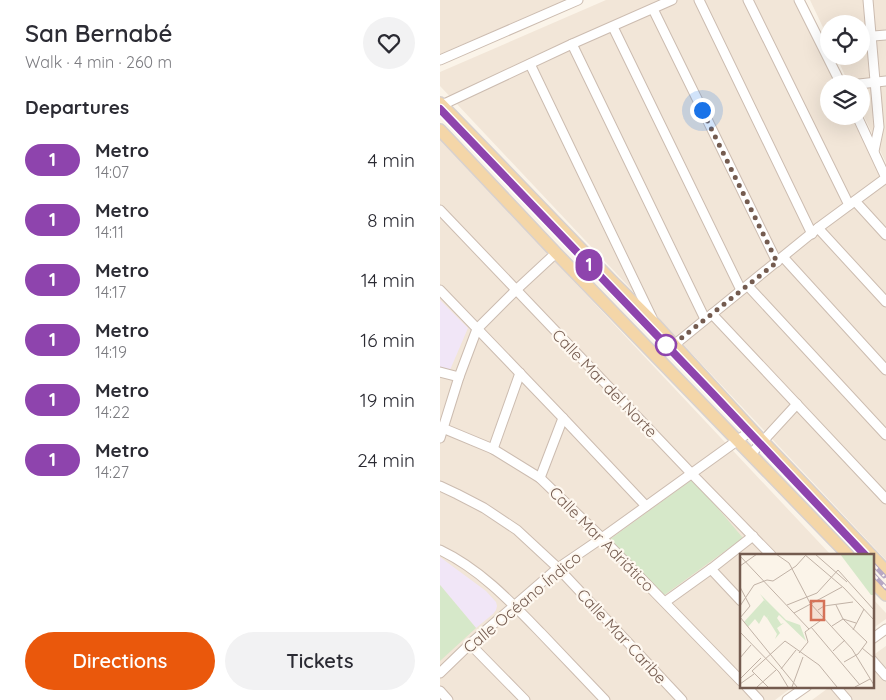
<!DOCTYPE html>
<html lang="en">
<head>
<meta charset="utf-8">
<style>
  :root { --surface:#fff; --page:#f2f2f3; --text:#2b2b33; --muted:#7c7c81; --accent:#ea580c }
  body { margin:0; font-family:Quicksand,sans-serif; background:var(--page); color:var(--text); height:100vh; display:flex; flex-direction:column; font-size:19px; white-space:nowrap }
  * { box-sizing:border-box; margin:0 }
  p { font-size:16px; color:var(--muted) }
  .icon { flex:none; width:28px; height:28px; fill:none; stroke:currentColor; stroke-width:2; stroke-linecap:round; stroke-linejoin:round }
  .map { position:relative; flex:1; overflow:hidden }
  .side { display:flex; flex-direction:column; background:var(--surface); width:440px }
  .side>* { flex:none }
  .badge { padding:0 10px; border-radius:16px; font-size:18px; line-height:32px }
  .tools { position:absolute; left:380px; top:15px; display:grid; gap:10px }
  .tools a { display:grid; place-items:center; width:50px; height:50px; border-radius:50%; background:var(--surface); box-shadow:0 5px 20px #0002; font-size:25px }
  .you { position:absolute; width:25px; height:25px; margin:-12px; border:4px solid #fff; border-radius:50%; background:#1a73e8; box-shadow:0 0 0 8px #1a73e833 }
  .map>.badge { position:absolute; translate:-50% -50%; box-shadow:0 0 0 2px #fff }
  h2 { padding:0 25px; font-size:19px; line-height:45px }
  .round { display:grid; place-items:center; flex:none; width:52px; height:52px; border-radius:26px; background:var(--page) }
  .headline { display:flex; align-items:center; justify-content:space-between; height:85px; padding:0 25px }
  h1 { font-size:24px; font-weight:600; line-height:38px }
  .cta { display:flex; gap:10px; margin-top:auto; padding:10px 25px }
  .cta a { flex:1; height:58px; border-radius:30px; background:var(--accent); color:#fff; font-size:20px; font-weight:600; line-height:58px; text-align:center }
  .cta a+a { background:var(--page); color:var(--text) }
  ul { padding:0; list-style:none }
  li { display:flex; align-items:center; gap:15px; height:60px; padding:0 25px }
  li div { flex:1 }
  li b { display:block; font-size:19px }
  li em { font-style:normal }
  li .badge { min-width:55px; font-weight:700; text-align:center }
  main { display:flex; flex:1; min-height:0 }
  .map>svg:first-child { display:block }
</style>
</head>
<body>
<main>
<section class="side">
<div class="headline"><div><h1>San Bernabé</h1><p>Walk · 4 min · 260 m</p></div><a class="round"><svg class="icon" aria-label="heart" viewBox="0 0 24 24"><path d="M12 20l-8-8c-3-5 5-10 8-4 3-6 11-1 8 4z"/></svg></a></div>
<h2>Departures</h2>
<ul>
<li><span class="badge" style="background:#8e44ad;color:#fff">1</span><div><b>Metro</b><p>14:07</p></div><em>4 min</em></li>
<li><span class="badge" style="background:#8e44ad;color:#fff">1</span><div><b>Metro</b><p>14:11</p></div><em>8 min</em></li>
<li><span class="badge" style="background:#8e44ad;color:#fff">1</span><div><b>Metro</b><p>14:17</p></div><em>14 min</em></li>
<li><span class="badge" style="background:#8e44ad;color:#fff">1</span><div><b>Metro</b><p>14:19</p></div><em>16 min</em></li>
<li><span class="badge" style="background:#8e44ad;color:#fff">1</span><div><b>Metro</b><p>14:22</p></div><em>19 min</em></li>
<li><span class="badge" style="background:#8e44ad;color:#fff">1</span><div><b>Metro</b><p>14:27</p></div><em>24 min</em></li>
</ul>
<div class="cta"><a>Directions</a><a>Tickets</a></div>
</section>
<div class="map">
<svg width="446" height="700" viewBox="0 0 446 700">
  <rect width="100%" height="100%" fill="#fbf4e9"/>
  <g fill="#f2e6d8">
    <path d="M0,0H126L0,54Z"/>
    <path d="M166,0H353L396,84H389V116H413L446,182V560L0,86V72Z"/>
    <path d="M370,0H446V163L421,110V84H409L396,56H421V24H389V40Z"/>
    <path d="M0,139L391,555H301V686H354L335,700H0Z"/>
    <path d="M432,598L446,613V619L432,629Z"/>
    <path d="M446,646V700H372L391,686H432V656Z"/>
  </g>
  <g fill="#f1e6f7">
    <path d="M0,300L28,328L10,370L0,367Z"/>
    <path d="M0,557L46,591L56,602L57,606L56,610L53,614L36,628L0,585Z"/>
  </g>
  <g fill="#d6e8c9">
    <path d="M253,479L303,538L223,596L169,540Z"/>
    <path d="M0,585L36,628L0,661Z"/>
  </g>
  <g fill="none" stroke-linecap="round" stroke-linejoin="round">
    <defs>
      <g id="minor">
        <path d="M259,0L372,234"/>
        <path d="M308,0L409,205"/>
        <path d="M359,0L401,84"/>
        <path d="M428,0L439,127L434,151"/>
        <path d="M213,9L337,262"/>
        <path d="M173,27L301,290"/>
        <path d="M421,37L446,35"/>
        <path d="M132,44L265,319"/>
        <path d="M0,60L138,0"/>
        <path d="M90,64L212,318"/>
        <path d="M419,84L446,81"/>
        <path d="M2,105L132,44L232,0"/>
        <path d="M415,201L446,235"/>
        <path d="M0,210L251,473L331,555"/>
        <path d="M378,228L446,302"/>
        <path d="M343,257L446,370"/>
        <path d="M308,286L446,435"/>
        <path d="M0,290L123,418L206,506"/>
        <path d="M272,314L446,499"/>
        <path d="M234,345L378,228L446,178L417,116"/>
        <path d="M0,372L19,377"/>
        <path d="M0,427L53,449L100,478L162,538L301,681"/>
        <path d="M0,438L19,377L37,329L76,290L116,253"/>
        <path d="M53,449L80,373"/>
        <path d="M311,454L357,404"/>
        <path d="M100,478L123,418"/>
        <path d="M0,486L17,494L44,508L77,530L118,568L242,700"/>
        <path d="M0,550C40,569 71,602 101,633C122,655 144,678 165,700"/>
        <path d="M271,569L301,601"/>
        <path d="M225,602L271,569L313,536"/>
        <path d="M432,639L446,629"/>
        <path d="M30,644L85,700"/>
        <path d="M432,660L446,676"/>
        <path d="M0,673L30,644L118,568L162,538L312,430"/>
        <path d="M306,686L319,700"/>
        <path d="M395,686L407,700"/>
        <path d="M0,691L8,700"/>
        <path d="M347,700L367,686"/>
      </g>
      <g id="major">
        <path d="M0,103L172,281L215,324L312,430L431,555"/>
        <path d="M0,130L116,253L408,555"/>
        <path d="M432,556L446,571"/>
        <path d="M432,581L446,595"/>
      </g>
    </defs>
    <use href="#minor" stroke="#ccbcb0" stroke-width="11"/>
    <use href="#major" stroke="#d8d1ce" stroke-width="14"/>
    <use href="#minor" stroke="#fff" stroke-width="9"/>
    <use href="#major" stroke="#f4d6a8" stroke-width="11"/>
    <defs>
      <g id="rail">
        <path d="M0,109L273,394L425,555"/>
        <path d="M432,563L444,576"/>
        <path d="M432,573L446,588"/>
      </g>
    </defs>
    <use href="#rail" stroke="#b7a8c4" stroke-width="4.5"/>
    <use href="#rail" stroke="#fef8f0" stroke-width="2.5" stroke-dasharray="8" stroke-linecap="butt"/>
  </g>
  <g fill="none" stroke-linecap="round" stroke-linejoin="round">
    <defs>
      <path id="line" d="M0,109L273,394L425,555"/>
    </defs>
    <use href="#line" stroke="#fff" stroke-width="11"/>
    <use href="#line" stroke="#8e44ad" stroke-width="8"/>
    <path stroke="#745b4f" stroke-width="5" stroke-dasharray="0 9" d="M226,345L234,344L337,262L262,110"/>
  </g>
  <circle fill="#fff" stroke="#8e44ad" stroke-width="2.5" cx="226" cy="345" r="10"/>
  <g text-anchor="middle" stroke-width="4.5" stroke-linejoin="round" paint-order="stroke">
    <g font-size="16" fill="#745b4f" stroke="#fef8f0">
      <text transform="translate(165 383) rotate(46)" y="6">Calle Mar del Norte</text>
      <text transform="translate(162 539) rotate(45)" y="6">Calle Mar Adriático</text>
      <text transform="translate(82 602) rotate(-40)" y="6">Calle Océano Índico</text>
      <text transform="translate(182 636) rotate(47)" y="6">Calle Mar Caribe</text>
    </g>
  </g>
  <g transform="translate(300 554)">
    <rect width="134" height="134" fill="#fbf4e9"/>
    <path d="M100,0H134V41H131ZM20,40L46,66L60,71L66,87L39,61L37,64L41,70L44,69L37,74L40,79L35,85L37,80L27,64L31,56Z" fill="#d6e8c9"/>
    <path d="M24,46L32,56L27,64L24,61L19,70L15,65L8,73L4,68Z" fill="#d6e8c9"/>
    <path fill="none" stroke="#c1b2a6" stroke-width="1" d="M36,0L49,9L70,49L112,95L134,131M64,0L104,34L134,66M75,0L107,28M0,2L69,75M0,12L17,0M0,33L10,52L0,64M47,51L77,39L98,16L134,56M96,51L103,65L127,88L118,100L104,108M0,52L14,31L27,26L33,27L56,12L65,2M78,56L84,52L113,48M54,59L102,33M0,63L57,133M92,72L103,65L116,69M71,73L120,131M113,76L124,55M0,78L39,118L48,133M122,94L134,104M93,97L105,86M59,99L68,88L65,78L84,64M0,104L11,91M41,115L56,96M12,117L45,87L79,111L97,133M12,117L28,133M0,125L21,104M0,130L14,120M17,133L36,116M52,133L63,103M115,133L130,125"/>
    <path fill="#d57258" fill-opacity="0.15" stroke="#d57258" stroke-width="2.5" d="M71,47H84V66H71Z"/>
    <rect width="134" height="134" fill="none" stroke="#745b4f" stroke-width="2.5"/>
  </g>
</svg>
<div class="tools">
<a><svg class="icon" aria-label="locate" viewBox="0 0 24 24"><circle cx="12" cy="12" r="6"/><path d="M12 2v4M12 18v4M2 12h4M18 12h4"/></svg></a>
<a><svg class="icon" aria-label="layers" viewBox="0 0 24 24"><path d="M12 4l9 5-9 5-9-5zM3 14l9 5 9-5"/></svg></a>
</div>
<div class="you" style="left:262px;top:110px"></div>
<b class="badge" style="left:149px;top:265px;background:#8e44ad;color:#fff">1</b>
</div>
</main>
</body>
</html>
